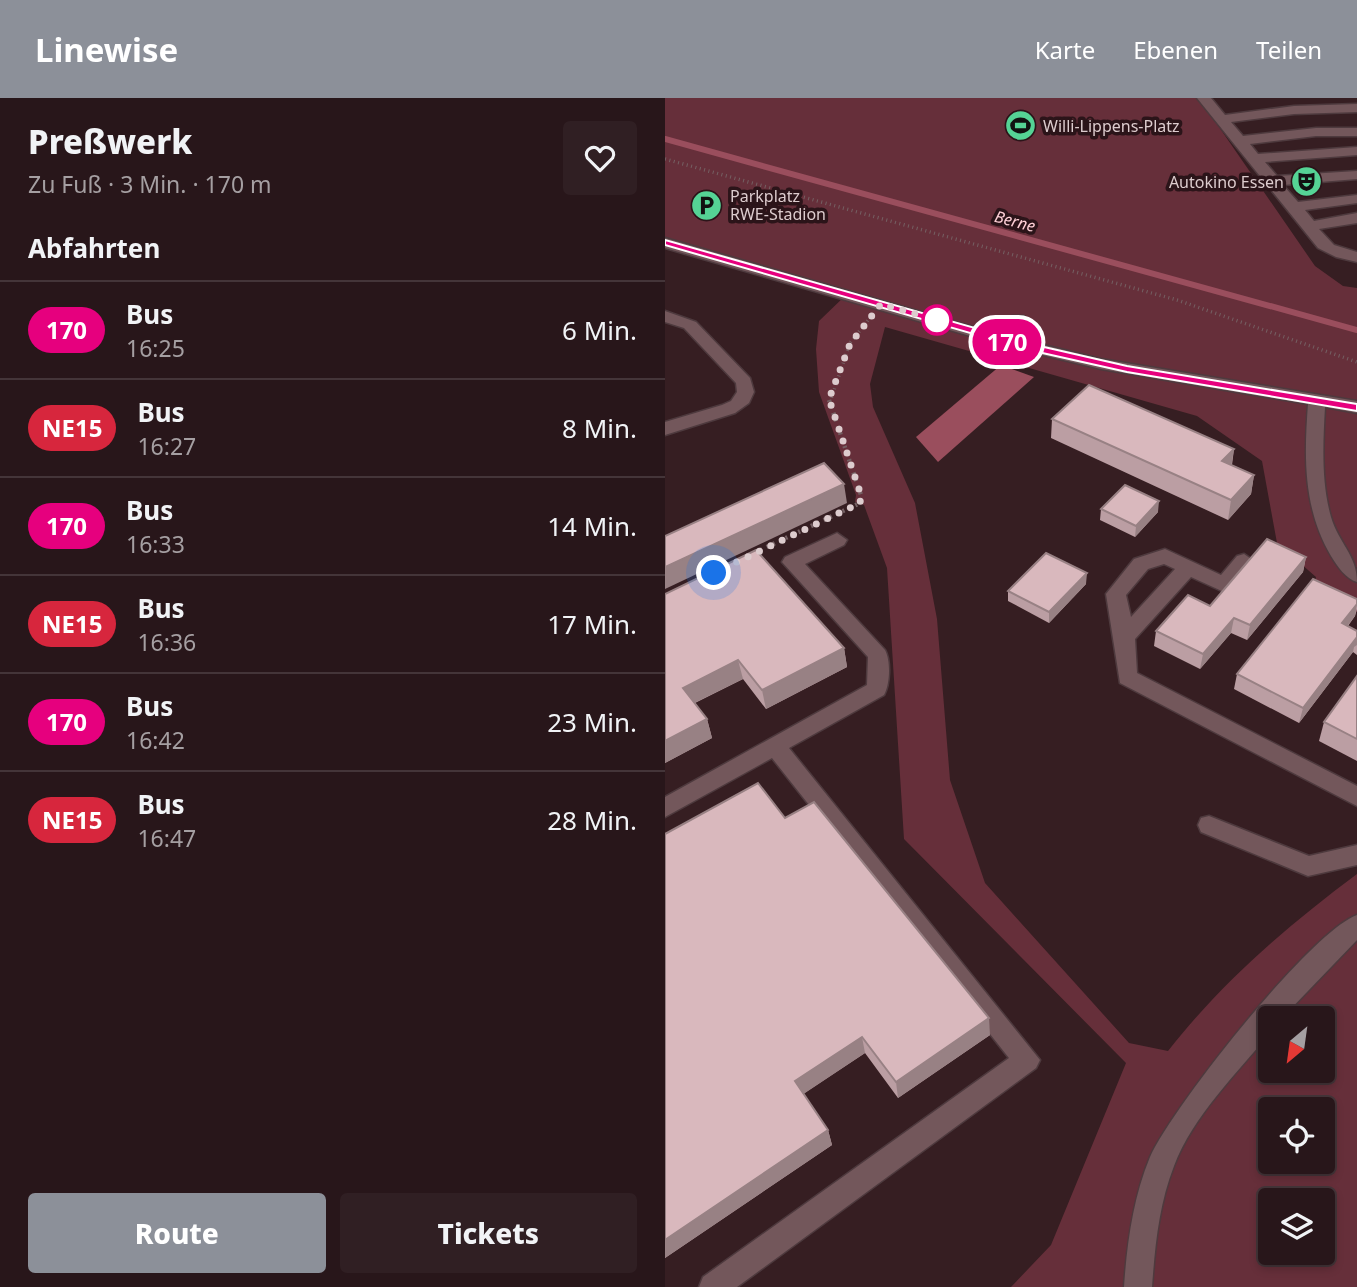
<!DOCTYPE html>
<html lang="de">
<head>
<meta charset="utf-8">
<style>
  :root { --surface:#28161a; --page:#301f23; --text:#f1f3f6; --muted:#a59fa2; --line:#443539; --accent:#8c9099 }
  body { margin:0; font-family:"Noto Sans",sans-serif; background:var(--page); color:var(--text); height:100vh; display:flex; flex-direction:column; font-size:26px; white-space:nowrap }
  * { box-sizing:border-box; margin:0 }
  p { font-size:23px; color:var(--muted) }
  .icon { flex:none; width:38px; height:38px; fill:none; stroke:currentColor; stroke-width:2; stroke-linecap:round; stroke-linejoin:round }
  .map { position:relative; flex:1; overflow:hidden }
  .drawer { display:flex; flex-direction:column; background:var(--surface); width:665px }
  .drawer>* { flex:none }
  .badge { padding:0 14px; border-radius:23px; font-size:24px; line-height:46px }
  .needle { width:46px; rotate:209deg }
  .tools { position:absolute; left:593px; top:908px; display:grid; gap:14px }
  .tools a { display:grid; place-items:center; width:77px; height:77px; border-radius:7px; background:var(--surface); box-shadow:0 4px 10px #0003,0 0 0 2px var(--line); font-size:35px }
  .you { position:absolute; width:35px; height:35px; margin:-18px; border:5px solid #fff; border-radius:50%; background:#1a73e8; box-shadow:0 0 0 10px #1a73e833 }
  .map>.badge { position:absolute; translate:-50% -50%; box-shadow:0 0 0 4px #fff }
  h2 { padding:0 28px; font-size:26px; line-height:63px }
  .round { display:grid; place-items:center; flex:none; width:74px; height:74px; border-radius:7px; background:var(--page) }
  .headline { display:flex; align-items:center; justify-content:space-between; height:119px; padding:0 28px }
  h1 { font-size:33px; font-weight:800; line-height:52px }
  .cta { display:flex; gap:14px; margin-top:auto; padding:14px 28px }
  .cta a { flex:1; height:80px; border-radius:7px; background:var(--accent); color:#fff; font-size:28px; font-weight:800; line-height:80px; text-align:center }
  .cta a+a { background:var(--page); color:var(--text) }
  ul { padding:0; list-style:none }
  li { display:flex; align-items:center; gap:21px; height:98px; padding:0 28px; border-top:2px solid var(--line) }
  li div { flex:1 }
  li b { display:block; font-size:26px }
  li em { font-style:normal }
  li .badge { min-width:77px; font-weight:700; text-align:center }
  header { display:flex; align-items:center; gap:42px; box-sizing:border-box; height:98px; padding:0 35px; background:var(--accent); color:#fff }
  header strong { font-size:33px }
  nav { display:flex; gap:38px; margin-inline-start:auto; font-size:24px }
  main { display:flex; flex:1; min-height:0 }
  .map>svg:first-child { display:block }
</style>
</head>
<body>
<header>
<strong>Linewise</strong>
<nav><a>Karte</a><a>Ebenen</a><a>Teilen</a></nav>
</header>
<main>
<section class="drawer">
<div class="headline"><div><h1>Preßwerk</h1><p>Zu Fuß · 3 Min. · 170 m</p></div><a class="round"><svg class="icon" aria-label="heart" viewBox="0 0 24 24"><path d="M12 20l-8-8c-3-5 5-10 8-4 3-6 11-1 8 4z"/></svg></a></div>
<h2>Abfahrten</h2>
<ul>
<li><span class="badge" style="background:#e6007e;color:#fff">170</span><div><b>Bus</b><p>16:25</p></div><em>6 Min.</em></li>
<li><span class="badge" style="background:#d7263d;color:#fff">NE15</span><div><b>Bus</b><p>16:27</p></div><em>8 Min.</em></li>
<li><span class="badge" style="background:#e6007e;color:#fff">170</span><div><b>Bus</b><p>16:33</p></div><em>14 Min.</em></li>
<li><span class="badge" style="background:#d7263d;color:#fff">NE15</span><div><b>Bus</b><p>16:36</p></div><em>17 Min.</em></li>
<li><span class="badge" style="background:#e6007e;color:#fff">170</span><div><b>Bus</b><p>16:42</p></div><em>23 Min.</em></li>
<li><span class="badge" style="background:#d7263d;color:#fff">NE15</span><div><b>Bus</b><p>16:47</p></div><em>28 Min.</em></li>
</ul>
<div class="cta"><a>Route</a><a>Tickets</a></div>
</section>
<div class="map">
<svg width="692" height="1189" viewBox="0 0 692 1189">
  <rect width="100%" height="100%" fill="#361e22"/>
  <g fill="#662f3a" fill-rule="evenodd">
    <path d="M0,0H534L650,168L678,188L692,190V308L437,265L323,237L0,144Z"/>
    <path d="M181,197L322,240L648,306L645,359L675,465L692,482V514L648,492L651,479L612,445L597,363L532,318L220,229L205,286L208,309L250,405L272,521L285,682L320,785L464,945L503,953C558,883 621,829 692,776V817L595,915L605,928L606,973H658V920H612L679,849L692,840V1189H346L386,1147L461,965L239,741L222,470L199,407L190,404L191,397L154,294L151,251L154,223ZM606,1012H658V1064H606ZM606,1102H658V1155H606Z"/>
    <path d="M656,308L692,311V470L684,462L657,408Z"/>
  </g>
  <path fill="#9a4e5d" d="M336,267L369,279L273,364L251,339Z"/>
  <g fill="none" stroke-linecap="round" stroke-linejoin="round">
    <path stroke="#9a4e5d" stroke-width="6" d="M0,41L692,232"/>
    <defs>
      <g id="minor">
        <path d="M532,0H546L560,17L629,8L692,6V14L629,16L566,24L578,38L651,30H692V38H651L585,46L593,56L692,49V57L600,64L612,78L692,73V81L618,87L633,104L692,97V105L640,112L649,123L692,115V125L654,131L669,147L692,154V164L671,159L653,150Z"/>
        <path d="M0,140L336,237L347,218H359L361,221L350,240L436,261L692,303V315L660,309C658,345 656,384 666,419C674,446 692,457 692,484C681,481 672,468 666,458C638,410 639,360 643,306L436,271L340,248L0,150Z"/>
        <path d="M0,213L31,224L85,280L89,294L84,305L70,315L0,337V324L57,307L66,303L72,294L71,285L19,230L0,224Z"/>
        <path d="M172,435L182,442L179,447L140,466L220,552C226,563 225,586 219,597L124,650L375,962L371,970L72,1189H34L38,1179L344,960L107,660L0,719V699L202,587L203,559L117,464L120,459Z"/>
        <path d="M500,451L556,477L572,458L579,456L589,463L566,492L559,494L526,479L470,541L472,575L692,688V708L455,585L441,496L469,461ZM499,466L510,471L466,519L461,497L483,471Z"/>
        <path d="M544,718L644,758L692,747V767L643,778L536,734L533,727L536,720Z"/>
        <path d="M692,817V842L617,920H606V934C572,975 528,1018 509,1068C494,1106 490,1148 487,1189H459C462,1145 468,1100 485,1059C507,1010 645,834 692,817Z"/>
      </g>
    </defs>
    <use href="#minor" stroke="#4e3a3e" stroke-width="3"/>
    <g stroke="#756063" stroke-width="3.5" stroke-dasharray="1 3.5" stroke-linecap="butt">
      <path d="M0,61L512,202L692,264"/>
      <path d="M165,304L185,245L204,221"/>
    </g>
    <path stroke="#756063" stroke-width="4.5" stroke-dasharray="2 5" stroke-linecap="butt" d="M89,455L195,405L196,397L164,302"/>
    <use href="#minor" fill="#73575b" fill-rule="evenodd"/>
  </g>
  <g fill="#bb9ea3">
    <path d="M387,321L569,351L567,367L589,377L586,396L563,422L386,340Z"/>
    <path d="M436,411L493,414L470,439L435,422Z"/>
    <path d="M641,459L638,474L582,542L566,535L535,571L489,548L491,533L545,508Z"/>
    <path d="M421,486L384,525L343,503V493Z"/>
    <path d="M0,496L179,550L182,569L101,611L78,581L30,605L42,621L47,640L0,665Z"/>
    <path d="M692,501V511L690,518L683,528L692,533V557L688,554L634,625L569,591L572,576Z"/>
    <path d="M692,578V663L654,643L659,624Z"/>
    <path d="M120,720L325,937L233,1000L200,955L138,996L163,1032L167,1047L0,1160V736Z"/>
  </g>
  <g fill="#988184">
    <path d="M569,351L566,370L557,363Z"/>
    <path d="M589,377L586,396L563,422L566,402Z"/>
    <path d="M179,386L182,405L0,491V469Z"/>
    <path d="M494,403L493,414L470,439L471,428Z"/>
    <path d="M641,459L638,474L582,542L585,527Z"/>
    <path d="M422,475L421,486L384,525V514Z"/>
    <path d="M692,506L690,518L673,540L677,525Z"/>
    <path d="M569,520L566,535L535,571L538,556Z"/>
    <path d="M692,539V547L689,549L688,554L634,625L638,610Z"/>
    <path d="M179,550L182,569L101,611L97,592Z"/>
    <path d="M73,562L78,581L23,608L18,590Z"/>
    <path d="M42,621L47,640L0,665V643Z"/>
    <path d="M324,920L325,937L233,1000L231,984Z"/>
    <path d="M197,939L200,955L134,999L130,983Z"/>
    <path d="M163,1032L167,1047L0,1160V1142Z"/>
  </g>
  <g fill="#d9b8bd" stroke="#988184" stroke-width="2">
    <path d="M424,287L569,351L557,363L589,377L566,402L387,321Z"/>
    <path d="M159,365L179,386L0,469V438Z"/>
    <path d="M460,387L494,403L471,428L436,411Z"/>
    <path d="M602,441L641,459L585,527L569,520L538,556L491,533L523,497L545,508Z"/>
    <path d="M91,452L179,550L97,592L73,562L18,590L42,621L0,643V496Z"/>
    <path d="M381,455L422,475L384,514L343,493Z"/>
    <path d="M648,481L692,501V506L677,525L692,533V539L638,610L572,576Z"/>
    <path d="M692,578V641L659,624Z"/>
    <path d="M93,685L120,720L149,704L324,920L231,984L197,939L130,983L163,1032L0,1142V736Z"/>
  </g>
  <path fill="#e6007e" stroke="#fff" stroke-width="2" d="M0,142L366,246L462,268L692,306V313L462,274L364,252L0,147Z"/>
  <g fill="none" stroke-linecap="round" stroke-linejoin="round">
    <path stroke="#ddccce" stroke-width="7" stroke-dasharray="0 12.6" d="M49,475L195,405L196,397L164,301L185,246L216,206L272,222"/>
  </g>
  <defs>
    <symbol id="stadium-disc" viewBox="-11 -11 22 22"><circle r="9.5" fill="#55d395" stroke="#2b1419"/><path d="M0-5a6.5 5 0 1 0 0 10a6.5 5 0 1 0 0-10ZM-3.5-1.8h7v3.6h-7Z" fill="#111"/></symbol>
    <symbol id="theatre-disc" viewBox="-11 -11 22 22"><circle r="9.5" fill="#55d395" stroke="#2b1419"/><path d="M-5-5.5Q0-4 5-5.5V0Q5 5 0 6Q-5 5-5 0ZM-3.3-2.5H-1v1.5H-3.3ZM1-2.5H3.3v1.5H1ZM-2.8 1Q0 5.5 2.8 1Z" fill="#111"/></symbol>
    <symbol id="parking-disc" viewBox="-11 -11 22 22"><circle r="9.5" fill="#55d395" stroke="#2b1419"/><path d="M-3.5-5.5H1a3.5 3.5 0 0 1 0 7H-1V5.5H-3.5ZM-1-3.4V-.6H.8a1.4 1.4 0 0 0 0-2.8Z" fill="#111"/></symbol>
  </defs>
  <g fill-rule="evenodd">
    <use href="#stadium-disc" x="338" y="10" width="35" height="35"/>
    <use href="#theatre-disc" x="624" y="66" width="35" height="35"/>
    <use href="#parking-disc" x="24" y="90" width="35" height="35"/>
  </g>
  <circle fill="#fff" stroke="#e6007e" stroke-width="3.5" cx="272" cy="222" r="14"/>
  <g text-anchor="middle" stroke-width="7" stroke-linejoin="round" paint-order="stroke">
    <g font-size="16" fill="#ddccce" stroke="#2b1419" text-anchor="start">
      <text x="378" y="34">Willi-Lippens-Platz</text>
      <text x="619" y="90" text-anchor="end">Autokino Essen</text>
      <text x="65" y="104">Parkplatz<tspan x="65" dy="18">RWE-Stadion</tspan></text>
    </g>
    <g font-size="16" font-style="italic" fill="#fecfd6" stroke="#2b1419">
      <text transform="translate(350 123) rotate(15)" y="6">Berne</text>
    </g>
  </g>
</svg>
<div class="tools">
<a><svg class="needle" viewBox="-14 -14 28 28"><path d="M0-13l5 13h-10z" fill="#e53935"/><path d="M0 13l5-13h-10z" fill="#a59fa2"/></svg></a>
<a><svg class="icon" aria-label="locate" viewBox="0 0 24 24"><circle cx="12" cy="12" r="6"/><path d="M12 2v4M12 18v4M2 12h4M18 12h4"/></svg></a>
<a><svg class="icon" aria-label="layers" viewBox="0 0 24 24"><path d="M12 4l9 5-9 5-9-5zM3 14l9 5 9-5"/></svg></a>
</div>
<div class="you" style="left:49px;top:475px"></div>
<b class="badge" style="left:342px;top:244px;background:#e6007e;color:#fff">170</b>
</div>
</main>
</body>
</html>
